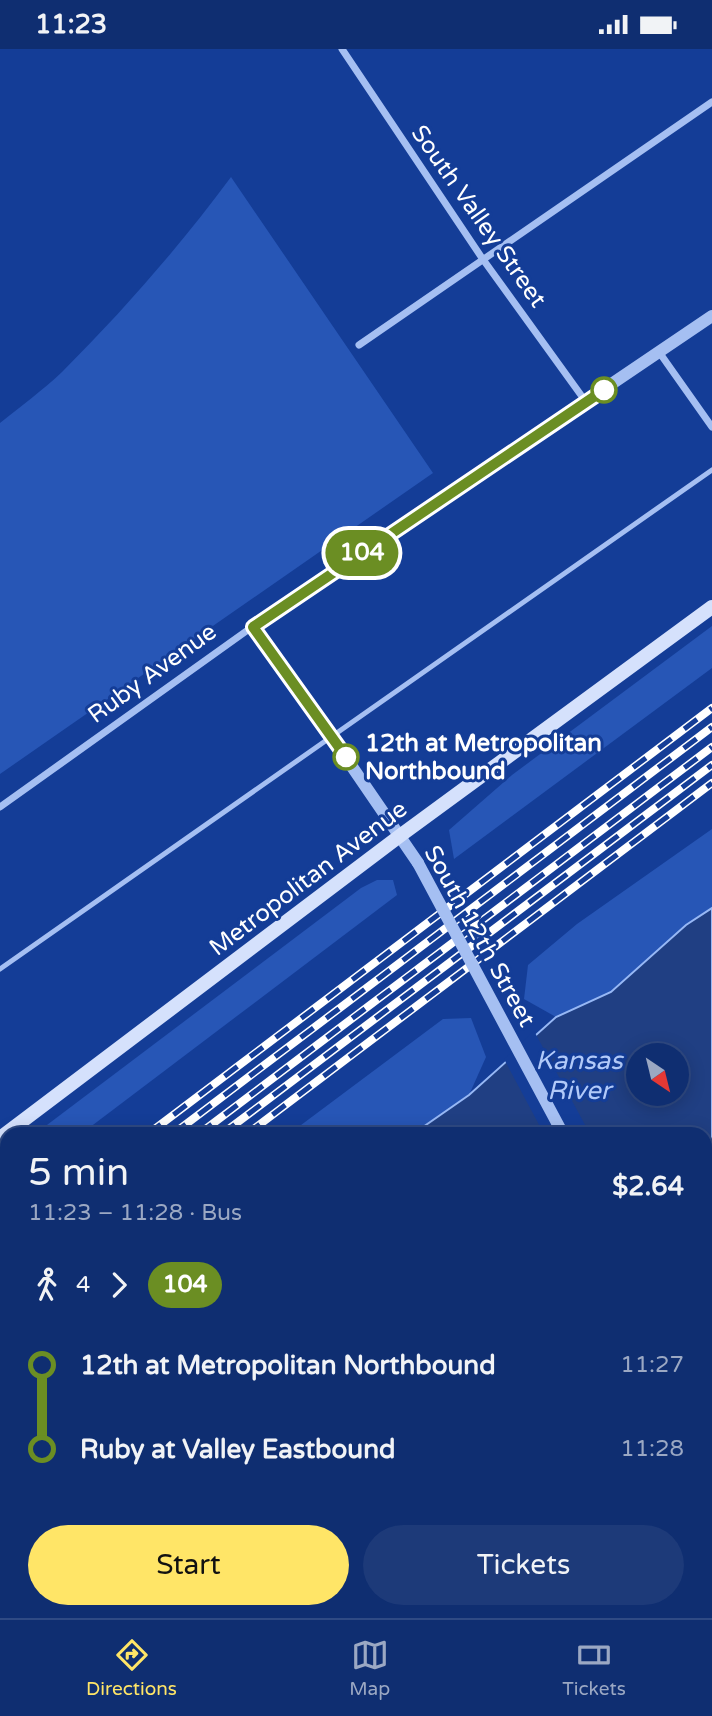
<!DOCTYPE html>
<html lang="en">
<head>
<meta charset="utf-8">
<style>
  :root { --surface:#0f2e71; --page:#1d3a79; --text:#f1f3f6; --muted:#9ba8c3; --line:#2f4a84; --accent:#ffe567 }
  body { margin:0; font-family:"Varela Round",sans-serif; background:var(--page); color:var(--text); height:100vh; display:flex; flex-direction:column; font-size:26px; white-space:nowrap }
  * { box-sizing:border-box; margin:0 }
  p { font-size:23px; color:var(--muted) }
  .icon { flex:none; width:38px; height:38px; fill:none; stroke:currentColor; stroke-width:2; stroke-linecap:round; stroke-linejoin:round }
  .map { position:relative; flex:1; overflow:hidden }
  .details { position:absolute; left:0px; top:1078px; width:712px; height:492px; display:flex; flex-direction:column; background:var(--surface); border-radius:21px 21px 0 0; box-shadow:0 4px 18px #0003,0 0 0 2px var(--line) }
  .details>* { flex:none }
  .badge { padding:0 14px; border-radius:23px; font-size:24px; line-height:46px }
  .needle { width:46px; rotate:145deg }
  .controls { position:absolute; left:626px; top:994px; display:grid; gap:14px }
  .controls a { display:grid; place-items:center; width:63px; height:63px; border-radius:50%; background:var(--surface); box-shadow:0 4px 18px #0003,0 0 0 2px var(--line); font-size:35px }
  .map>.badge { position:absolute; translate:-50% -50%; box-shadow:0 0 0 4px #fff }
  .legs { display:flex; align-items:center; gap:10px; height:77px; padding:0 28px; font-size:23px }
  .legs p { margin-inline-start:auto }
  .headline { display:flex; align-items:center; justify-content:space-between; height:119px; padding:0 28px }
  h1 { font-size:38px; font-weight:600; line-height:52px }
  .cta { display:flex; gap:14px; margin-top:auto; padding:14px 28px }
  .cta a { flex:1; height:80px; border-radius:42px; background:var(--accent); color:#111; font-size:28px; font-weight:600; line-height:80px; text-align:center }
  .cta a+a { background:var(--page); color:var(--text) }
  ul { padding:0 28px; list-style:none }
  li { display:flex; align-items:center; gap:24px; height:84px; font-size:26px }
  li i { display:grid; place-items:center; width:10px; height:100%; margin:0 9px; background:currentColor }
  li i::after { content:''; width:18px; height:18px; margin:-9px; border:5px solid; border-radius:50%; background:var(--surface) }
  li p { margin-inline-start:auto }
  li:first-child i { background:linear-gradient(#0000 50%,currentColor 0) }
  li:last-child i { background:linear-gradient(currentColor 50%,#0000 0) }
  .status { display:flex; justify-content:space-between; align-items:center; height:49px; padding:0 35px; background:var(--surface); direction:ltr }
  .status svg { height:19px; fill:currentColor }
  .tabs { display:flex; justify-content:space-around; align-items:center; height:98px; border-top:2px solid var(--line); background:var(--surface); font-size:19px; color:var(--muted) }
  .tabs a { display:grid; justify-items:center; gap:4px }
  .tabs .active { color:var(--accent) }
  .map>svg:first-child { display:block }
</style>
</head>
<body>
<div class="status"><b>11:23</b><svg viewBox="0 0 49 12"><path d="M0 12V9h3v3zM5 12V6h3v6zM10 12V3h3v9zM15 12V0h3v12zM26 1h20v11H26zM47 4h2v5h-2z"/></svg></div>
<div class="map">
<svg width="712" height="1569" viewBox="0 0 712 1569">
  <rect width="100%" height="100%" fill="#143d97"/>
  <g fill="#2756b6">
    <path d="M231,128L433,424L0,725V374C21,357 43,341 62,323C123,262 180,197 231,128Z"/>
    <path d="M712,577V619L454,810L449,781L512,726Z"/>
    <path d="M712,780V859L686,876L611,943L556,968L524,950L528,916L577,875Z"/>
    <path d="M377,831H393L397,846L81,1085H35L361,839Z"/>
    <path d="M471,969L486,1008L469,1046L413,1085H289L443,970Z"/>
    <path d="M7,1106V1141L0,1146V1111Z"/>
    <path d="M712,1294V1569H296L306,1563H705V1298Z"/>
    <path d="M7,1295V1361L0,1366V1300Z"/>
  </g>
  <g fill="#203f83" stroke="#97b8f5" stroke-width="2" fill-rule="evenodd">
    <path d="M712,859V1294L705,1298V1085H413L469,1046L556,968L611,943L686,876ZM639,1006H677V1045H639Z"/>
    <path d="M7,1361V1563H306L296,1569H0V1366Z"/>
  </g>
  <path fill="#143d97" d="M534,982L590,1085H544L504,1010Z"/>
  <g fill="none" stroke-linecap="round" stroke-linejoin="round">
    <path stroke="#a5bff2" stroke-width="5" d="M0,920L712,421"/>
    <g stroke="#a5bff2" stroke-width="7">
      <path d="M342,0L482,209L586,353"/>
      <path d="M359,296L712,53"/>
      <path d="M659,303L712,378"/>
      <path d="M0,758L252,578"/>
    </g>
    <g stroke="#a5bff2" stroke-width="12">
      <path d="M418,814L331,687L252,578L712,267"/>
      <path d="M705,1349L712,1362"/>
    </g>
    <path stroke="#d5e1fc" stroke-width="14" d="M0,1089L401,786L712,558"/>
    <defs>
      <g id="rail">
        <path d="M148,1085L712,659"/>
        <path d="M173,1085L712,678"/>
        <path d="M199,1085L712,698"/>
        <path d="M222,1085L712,716"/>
        <path d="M247,1085L712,734"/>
        <path d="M0,1197L7,1192"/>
        <path d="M0,1216L7,1211"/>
        <path d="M0,1235L7,1229"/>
        <path d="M0,1252L7,1247"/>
        <path d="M0,1271L7,1266"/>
      </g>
    </defs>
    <use href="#rail" stroke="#fff" stroke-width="8"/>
    <use href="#rail" stroke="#143d97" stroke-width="5" stroke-dasharray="16" stroke-linecap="butt"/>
    <path stroke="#a5bff2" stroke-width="12" d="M418,814L563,1085"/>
  </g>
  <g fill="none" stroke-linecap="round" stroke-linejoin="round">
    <defs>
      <path id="line-1" d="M346,708L253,578L604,341"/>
    </defs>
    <use href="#line-1" stroke="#fff" stroke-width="16"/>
    <use href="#line-1" stroke="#6b8e23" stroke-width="10"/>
  </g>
  <g fill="#fff" stroke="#6b8e23" stroke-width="3.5">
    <circle cx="604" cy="341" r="12"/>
    <circle cx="346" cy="708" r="12"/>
  </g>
  <g text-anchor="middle" stroke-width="6" stroke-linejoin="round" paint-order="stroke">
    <g font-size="24" fill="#fff" stroke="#143d97">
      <text transform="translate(479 167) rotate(55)" y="8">South Valley Street</text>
      <text transform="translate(152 624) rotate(-36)" y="8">Ruby Avenue</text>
      <text transform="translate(308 829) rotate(-37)" y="8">Metropolitan Avenue</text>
      <text transform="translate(480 887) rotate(61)" y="8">South 12th Street</text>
    </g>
    <g font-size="24" font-weight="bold" fill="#fff" stroke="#143d97" text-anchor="start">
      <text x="365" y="702">12th at Metropolitan<tspan x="365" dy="28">Northbound</tspan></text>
    </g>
    <g font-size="26" font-style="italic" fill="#b2caf9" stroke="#143d97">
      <text x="579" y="1020">Kansas<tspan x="579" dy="30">River</tspan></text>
    </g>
  </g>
</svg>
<div class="controls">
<a><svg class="needle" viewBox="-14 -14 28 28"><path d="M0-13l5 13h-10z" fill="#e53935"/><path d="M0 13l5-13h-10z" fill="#9ba8c3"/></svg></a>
</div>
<b class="badge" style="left:362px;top:504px;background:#6b8e23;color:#fff">104</b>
<section class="details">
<div class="headline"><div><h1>5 min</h1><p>11:23 – 11:28 · Bus</p></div><b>$2.64</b></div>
<div class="legs"><svg class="icon" aria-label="walk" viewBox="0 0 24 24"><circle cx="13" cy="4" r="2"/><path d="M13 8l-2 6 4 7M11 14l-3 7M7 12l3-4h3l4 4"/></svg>4<svg class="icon" aria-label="forward" viewBox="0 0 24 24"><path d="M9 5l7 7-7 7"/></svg><b class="badge" style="background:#6b8e23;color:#fff">104</b></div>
<ul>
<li><i style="color:#6b8e23"></i><b>12th at Metropolitan Northbound</b><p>11:27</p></li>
<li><i style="color:#6b8e23"></i><b>Ruby at Valley Eastbound</b><p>11:28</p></li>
</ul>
<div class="cta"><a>Start</a><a>Tickets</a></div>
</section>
</div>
<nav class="tabs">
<a class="active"><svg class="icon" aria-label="directions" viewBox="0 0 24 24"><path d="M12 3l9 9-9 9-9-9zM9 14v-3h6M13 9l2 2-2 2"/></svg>Directions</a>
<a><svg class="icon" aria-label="map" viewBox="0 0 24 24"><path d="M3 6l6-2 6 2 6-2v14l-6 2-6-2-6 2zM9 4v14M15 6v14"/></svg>Map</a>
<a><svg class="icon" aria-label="tickets" viewBox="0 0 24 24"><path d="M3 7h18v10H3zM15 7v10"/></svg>Tickets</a>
</nav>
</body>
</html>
